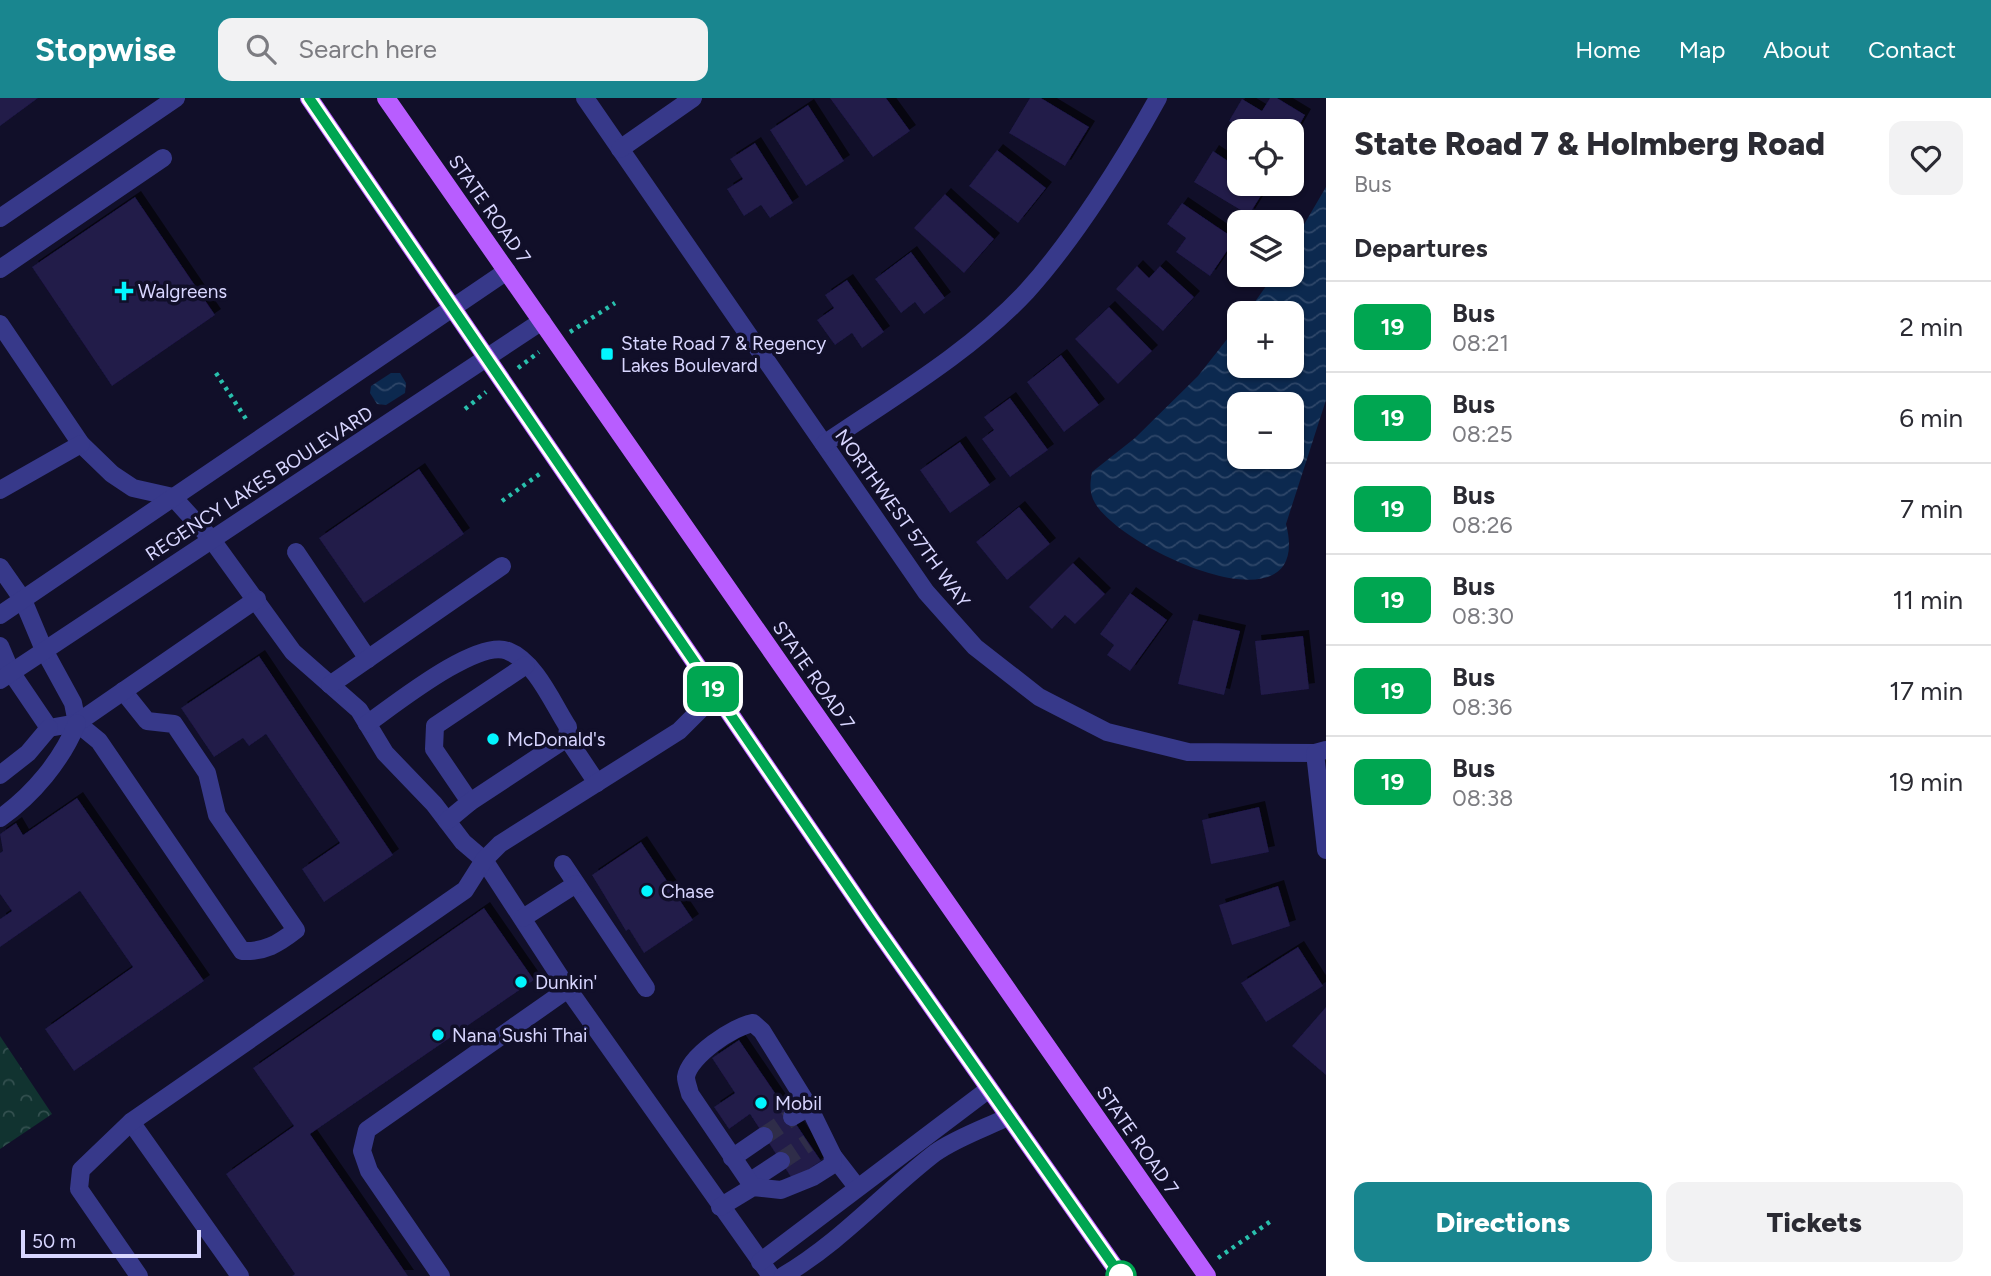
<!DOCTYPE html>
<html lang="en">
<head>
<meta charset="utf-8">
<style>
  :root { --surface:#fff; --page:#f2f2f3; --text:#2b2b33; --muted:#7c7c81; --line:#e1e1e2; --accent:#19868f }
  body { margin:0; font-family:Figtree,sans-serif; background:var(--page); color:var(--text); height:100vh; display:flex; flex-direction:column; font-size:26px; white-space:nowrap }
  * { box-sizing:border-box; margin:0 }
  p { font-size:23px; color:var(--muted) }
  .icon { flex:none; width:38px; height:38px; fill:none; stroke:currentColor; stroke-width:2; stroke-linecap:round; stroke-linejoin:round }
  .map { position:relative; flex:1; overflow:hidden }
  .panel { display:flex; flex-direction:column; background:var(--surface); width:665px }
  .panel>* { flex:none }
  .badge { padding:0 14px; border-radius:10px; font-size:24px; line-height:46px }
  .controls { position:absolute; left:1227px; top:21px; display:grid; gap:14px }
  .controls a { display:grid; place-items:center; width:77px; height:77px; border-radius:14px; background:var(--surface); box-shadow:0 2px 5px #0004; font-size:35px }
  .scale { position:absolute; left:21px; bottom:18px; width:180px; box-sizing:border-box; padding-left:7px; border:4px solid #d8d6ff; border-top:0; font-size:19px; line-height:24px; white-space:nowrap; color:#d8d6ff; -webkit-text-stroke:5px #110f29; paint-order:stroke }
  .map>.badge { position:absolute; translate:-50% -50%; box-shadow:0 0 0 4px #fff }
  h2 { padding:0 28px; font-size:26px; line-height:63px }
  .round { display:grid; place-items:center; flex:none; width:74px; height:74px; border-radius:14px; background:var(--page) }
  .head { display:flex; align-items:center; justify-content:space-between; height:119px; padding:0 28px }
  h1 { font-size:33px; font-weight:800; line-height:52px }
  .cta { display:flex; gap:14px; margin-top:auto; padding:14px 28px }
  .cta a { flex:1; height:80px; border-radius:14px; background:var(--accent); color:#fff; font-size:28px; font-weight:800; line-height:80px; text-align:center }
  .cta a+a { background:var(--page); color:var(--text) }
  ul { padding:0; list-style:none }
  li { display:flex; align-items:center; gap:21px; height:91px; padding:0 28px; border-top:2px solid var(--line) }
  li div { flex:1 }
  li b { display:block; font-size:26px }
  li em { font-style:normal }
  li .badge { min-width:77px; font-weight:700; text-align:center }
  header { display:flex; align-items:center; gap:42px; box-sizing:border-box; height:98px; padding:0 35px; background:var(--accent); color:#fff }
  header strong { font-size:33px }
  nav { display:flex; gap:38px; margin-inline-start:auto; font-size:24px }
  .search { width:490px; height:63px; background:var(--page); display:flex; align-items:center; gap:18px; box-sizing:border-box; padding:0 24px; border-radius:14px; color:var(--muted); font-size:26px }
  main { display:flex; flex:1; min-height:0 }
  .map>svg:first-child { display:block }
</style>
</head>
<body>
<header>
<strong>Stopwise</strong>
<div class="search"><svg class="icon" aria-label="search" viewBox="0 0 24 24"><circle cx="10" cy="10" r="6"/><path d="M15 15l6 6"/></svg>Search here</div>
<nav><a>Home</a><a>Map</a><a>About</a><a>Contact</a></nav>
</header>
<main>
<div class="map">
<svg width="1326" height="1178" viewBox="0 0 1326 1178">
  <defs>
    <pattern id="park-crowns" width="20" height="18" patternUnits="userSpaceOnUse" patternTransform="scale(1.75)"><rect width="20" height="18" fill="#113330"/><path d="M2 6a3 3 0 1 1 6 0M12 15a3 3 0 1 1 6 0" fill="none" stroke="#33504f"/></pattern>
    <pattern id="water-waves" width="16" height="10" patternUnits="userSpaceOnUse" patternTransform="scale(1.75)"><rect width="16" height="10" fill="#0c294f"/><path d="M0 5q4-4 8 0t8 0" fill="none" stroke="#2f4769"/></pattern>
    <filter id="shadow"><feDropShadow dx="6" dy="-6" stdDeviation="0" flood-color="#0009"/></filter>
  </defs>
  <rect width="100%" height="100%" fill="#110f29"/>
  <path fill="url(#park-crowns)" d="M0,938L52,1016L0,1051Z"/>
  <g fill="url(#water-waves)" fill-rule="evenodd">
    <path d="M1326,89V302L1286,426C1315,539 1123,453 1095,405C1089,395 1090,385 1092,374L1135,340L1198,278L1239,226V268H1292V215H1247L1274,177H1292V147ZM1239,306H1292V359H1239Z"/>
    <path d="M391,275H400L406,285L405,295L386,307L377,306L370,295L371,288Z"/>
  </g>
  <g fill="#201a4a" filter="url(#shadow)">
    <path d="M0,0H38L0,28Z"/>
    <path d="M830,0H886L910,33L873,59Z"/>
    <path d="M1030,0H1041L1089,29L1065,68L1009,35Z"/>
    <path d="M1270,0H1277L1305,17L1292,40V33H1247L1229,23L1242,1L1262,13Z"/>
    <path d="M808,7L844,63L806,88L770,32Z"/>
    <path d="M755,45L793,105L770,120L761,107L744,118L727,91L743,81L730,61Z"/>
    <path d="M1235,51L1239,54V86H1268L1249,117L1194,84L1213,53L1228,63Z"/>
    <path d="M997,52L1046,90L1018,125L969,88Z"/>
    <path d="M945,96L994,141L964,175L914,130Z"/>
    <path d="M135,99L215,217L112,288L32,169Z"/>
    <path d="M1182,105L1235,141L1210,178L1176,154L1186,140L1167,126Z"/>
    <path d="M911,154L945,200L924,216L915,204L901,215L875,181Z"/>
    <path d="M1137,168L1149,180L1160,168L1194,199L1163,233L1116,191Z"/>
    <path d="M847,182L884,234L862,250L852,235L835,247L817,222L834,210L825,197Z"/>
    <path d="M1109,209L1152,253L1118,286L1075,241Z"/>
    <path d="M1061,257L1099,307L1064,334L1027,284Z"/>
    <path d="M1010,300L1048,352L1010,379L982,341L994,332L984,319Z"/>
    <path d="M960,344L990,387L950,415L920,372Z"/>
    <path d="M419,371L464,436L364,505L319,440Z"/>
    <path d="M1019,409L1050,446L1007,482L976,444Z"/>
    <path d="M1073,465L1105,496L1075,526L1065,517L1052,531L1029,509Z"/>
    <path d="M1130,495L1167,522L1130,573L1107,557L1114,547L1100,536Z"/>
    <path d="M1193,522L1240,533L1224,597L1178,586Z"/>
    <path d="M1303,538L1309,591L1261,597L1255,543Z"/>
    <path d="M259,558L393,757L324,804L302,771L340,745L266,636L249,648L243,640L214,659L181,610Z"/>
    <path d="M77,700L204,883L74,973L45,931L133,869L80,793L0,849V821L12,813L0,796V755L3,753L0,736L16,725L23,737Z"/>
    <path d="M1259,709L1269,754L1211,766L1202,722Z"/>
    <path d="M641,744L693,822L644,855L629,831L626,833L592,777Z"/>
    <path d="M1278,788L1290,828L1232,847L1219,807Z"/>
    <path d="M484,810L534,882L310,1036L408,1178H292L295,1176L226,1076L294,1028L253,970Z"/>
    <path d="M1298,849L1323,888L1266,924L1241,885Z"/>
    <path d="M1326,909V977L1292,948Z"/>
    <path d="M739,942L821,1063L793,1082L750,1016L729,1031L714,1009L735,995L712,960Z"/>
  </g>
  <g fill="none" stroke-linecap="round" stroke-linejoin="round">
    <g stroke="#2f2d49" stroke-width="18" stroke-dasharray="18 9" stroke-linecap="butt">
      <path d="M764,1038L792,1019"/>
      <path d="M781,1063L808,1045"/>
    </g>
    <g stroke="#29c0ad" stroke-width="4.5" stroke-dasharray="3.5 5" stroke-linecap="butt">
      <path d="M570,234L615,205"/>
      <path d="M518,270L539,254"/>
      <path d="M216,275L248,324"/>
      <path d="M465,311L486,294"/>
      <path d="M502,403L541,375"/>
      <path d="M1218,1160L1271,1123"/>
    </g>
    <g stroke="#37398a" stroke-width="18">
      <path d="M585,0L926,494L975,549L1039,599L1107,634L1188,654L1315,655L1326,652"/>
      <path d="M620,51L693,0"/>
      <path d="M0,120L176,0"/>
      <path d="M0,171L163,60"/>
      <path d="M0,226L81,346L112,376L133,390L173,399L212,442L293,554L359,612L385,655L434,706L463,744L484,762L568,891L771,1178"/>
      <path d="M824,346C893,299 969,255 1027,193C1074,141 1124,62 1158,0"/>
      <path d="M0,392L81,346"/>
      <path d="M296,454L368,561"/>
      <path d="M0,469L23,502L44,552L73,605L77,625L99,643L242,853C265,854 278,846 296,832L217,717L207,675L174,626L147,623L123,593"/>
      <path d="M0,517L507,173"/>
      <path d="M0,548L11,574L49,630L77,625L257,501"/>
      <path d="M0,582L542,223"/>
      <path d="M330,587L502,468"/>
      <path d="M367,626C393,608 477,540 508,553C536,564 553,606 568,629L567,640L597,685"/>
      <path d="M1315,655L1326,752"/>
      <path d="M0,677L28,655L49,630"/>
      <path d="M470,704L434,651L435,628L526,567"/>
      <path d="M0,720C33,697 62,662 77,625"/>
      <path d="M447,723L470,704L567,640"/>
      <path d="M563,766L646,890"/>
      <path d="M523,820L576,786"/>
      <path d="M792,1019L809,1009"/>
      <path d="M131,1024L240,1178"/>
      <path d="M833,1058L857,1089"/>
      <path d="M732,1060L764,1038"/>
      <path d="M749,1084L781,1063"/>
      <path d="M720,1109L753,1089L781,1092L813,1079L832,1067L833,1058L809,1009L762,933L753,925C734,928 689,958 686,979C686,984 689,991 690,996L753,1089"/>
      <path d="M760,1164L989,991"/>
      <path d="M139,1178L79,1091L81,1072L131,1024L465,792L484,762L500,746L679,633L716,596"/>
      <path d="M441,1178L369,1073L362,1053L367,1032L568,891"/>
      <path d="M783,1178C842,1143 882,1096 935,1055C956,1040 985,1030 1008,1019"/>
    </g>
    <g stroke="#b85dff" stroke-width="18">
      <path d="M309,0L873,825L1121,1178"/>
      <path d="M386,0L1207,1178"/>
    </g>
  </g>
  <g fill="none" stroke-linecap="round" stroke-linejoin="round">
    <defs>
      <path id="line" d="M309,0L873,825L1121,1178"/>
    </defs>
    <use href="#line" stroke="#fff" stroke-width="16"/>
    <use href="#line" stroke="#00a651" stroke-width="10"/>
  </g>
  <g fill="#02f6ff" stroke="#110f29" stroke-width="2.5">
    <path d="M120.5 182.5h7v7h7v7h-7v7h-7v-7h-7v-7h7z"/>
    <rect x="600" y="249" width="14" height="14" rx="3.5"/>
    <circle cx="493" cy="641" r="7"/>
    <circle cx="647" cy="793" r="7"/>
    <circle cx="521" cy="884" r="7"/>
    <circle cx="438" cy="937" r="7"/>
    <circle cx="761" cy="1005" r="7"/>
  </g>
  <circle fill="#fff" stroke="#00a651" stroke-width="3.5" cx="1121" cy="1178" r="14"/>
  <g text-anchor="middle" stroke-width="7" stroke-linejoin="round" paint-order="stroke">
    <g font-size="19" fill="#d8d6ff" stroke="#110f29">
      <text transform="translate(490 111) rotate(55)" y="7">STATE ROAD 7</text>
      <text transform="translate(259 385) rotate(-33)" y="7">REGENCY LAKES BOULEVARD</text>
      <text transform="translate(903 420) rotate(54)" y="7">NORTHWEST 57TH WAY</text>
      <text transform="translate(814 577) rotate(55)" y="7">STATE ROAD 7</text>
      <text transform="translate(1138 1042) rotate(55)" y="7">STATE ROAD 7</text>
    </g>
    <g font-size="19" fill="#d8d6ff" stroke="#110f29" text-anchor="start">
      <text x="138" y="200">Walgreens</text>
      <text x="621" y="252">State Road 7 &amp; Regency<tspan x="621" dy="22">Lakes Boulevard</tspan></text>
      <text x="507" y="648">McDonald's</text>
      <text x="661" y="800">Chase</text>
      <text x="535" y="891">Dunkin'</text>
      <text x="452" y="944">Nana Sushi Thai</text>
      <text x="775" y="1012">Mobil</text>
    </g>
  </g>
</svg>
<div class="controls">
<a><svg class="icon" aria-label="locate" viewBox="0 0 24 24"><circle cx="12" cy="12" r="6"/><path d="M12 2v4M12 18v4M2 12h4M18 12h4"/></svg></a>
<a><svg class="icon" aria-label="layers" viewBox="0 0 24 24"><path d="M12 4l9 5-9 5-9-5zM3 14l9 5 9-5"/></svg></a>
<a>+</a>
<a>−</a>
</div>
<div class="scale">50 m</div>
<b class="badge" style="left:713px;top:591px;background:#00a651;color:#fff">19</b>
</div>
<section class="panel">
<div class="head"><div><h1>State Road 7 &amp; Holmberg Road</h1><p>Bus</p></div><a class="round"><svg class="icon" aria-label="heart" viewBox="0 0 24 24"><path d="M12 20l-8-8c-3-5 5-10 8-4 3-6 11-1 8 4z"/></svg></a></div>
<h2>Departures</h2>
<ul>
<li><span class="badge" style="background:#00a651;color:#fff">19</span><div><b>Bus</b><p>08:21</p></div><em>2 min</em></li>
<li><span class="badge" style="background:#00a651;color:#fff">19</span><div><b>Bus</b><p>08:25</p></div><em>6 min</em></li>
<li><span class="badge" style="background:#00a651;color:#fff">19</span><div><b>Bus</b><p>08:26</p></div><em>7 min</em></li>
<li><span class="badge" style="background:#00a651;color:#fff">19</span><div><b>Bus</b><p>08:30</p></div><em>11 min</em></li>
<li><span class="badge" style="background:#00a651;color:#fff">19</span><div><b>Bus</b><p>08:36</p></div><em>17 min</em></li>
<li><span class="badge" style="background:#00a651;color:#fff">19</span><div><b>Bus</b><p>08:38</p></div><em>19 min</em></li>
</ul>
<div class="cta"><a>Directions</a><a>Tickets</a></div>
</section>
</main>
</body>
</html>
